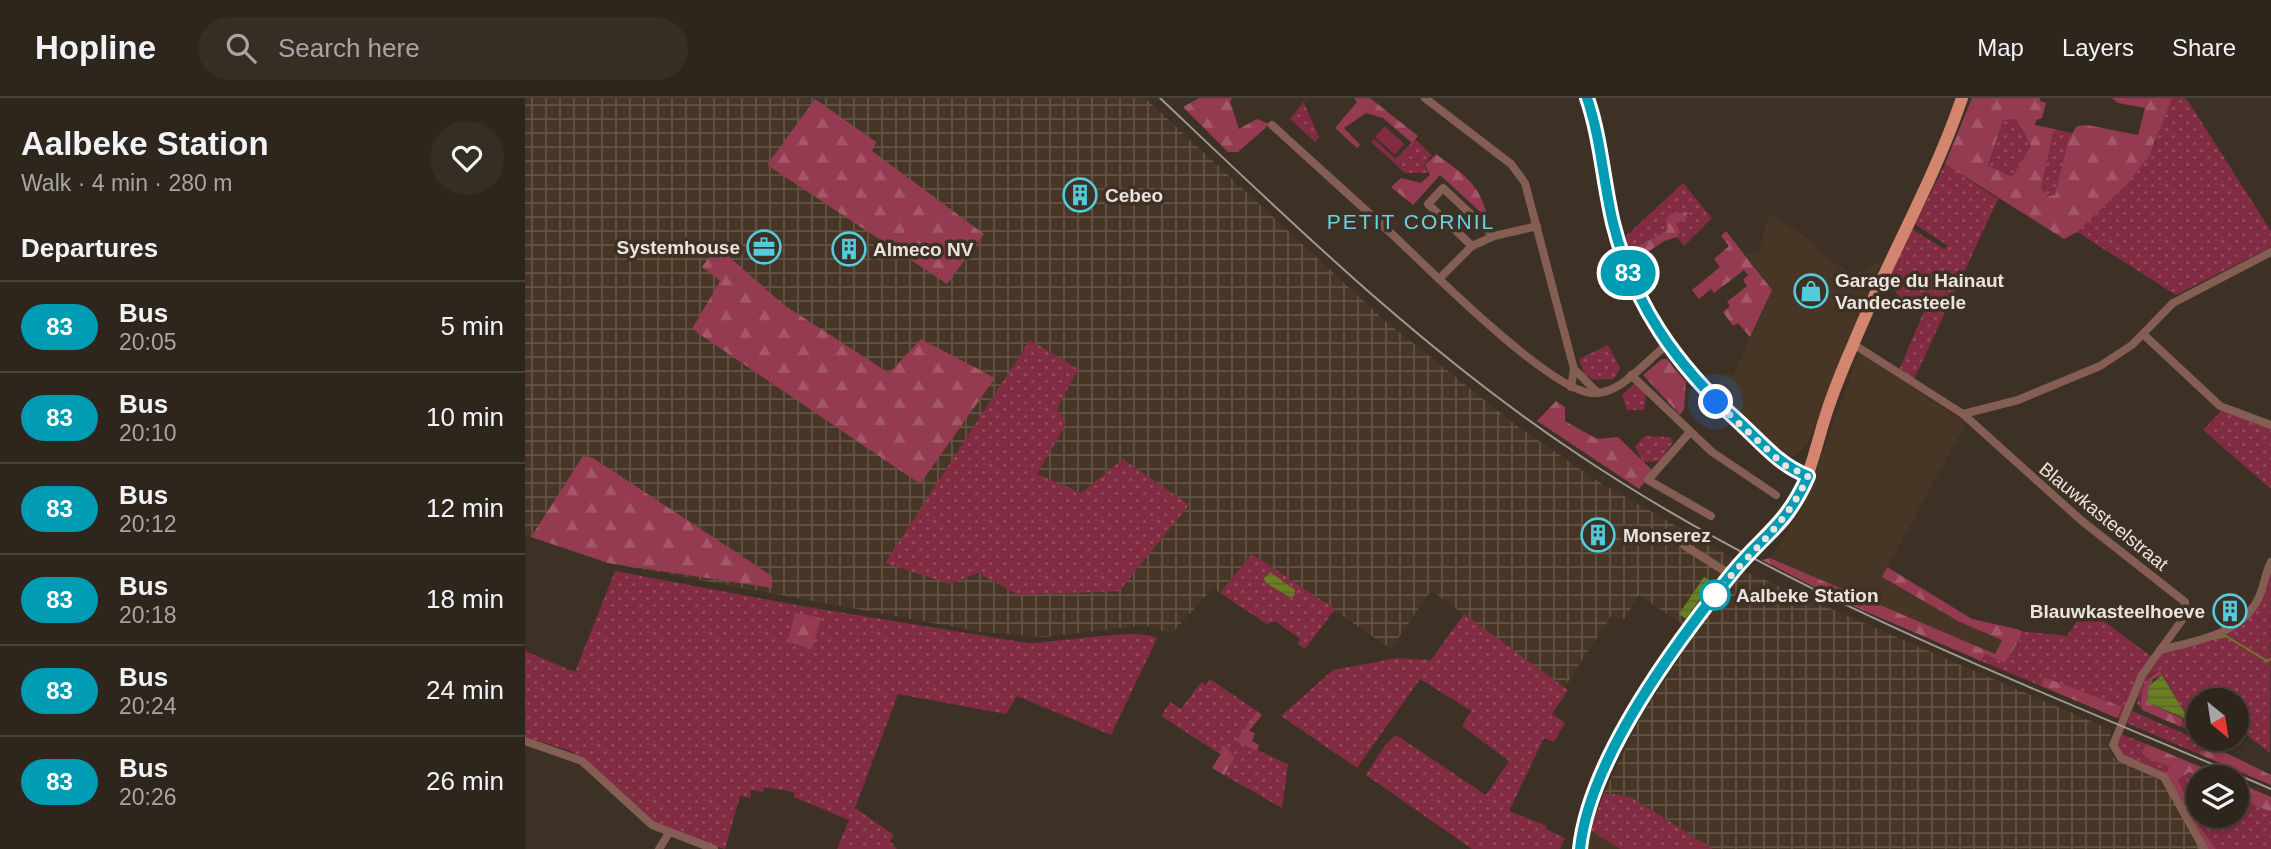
<!DOCTYPE html>
<html lang="en">
<head>
<meta charset="utf-8">
<style>
  :root { --surface:#2e251c; --page:#362d25; --text:#f1f3f6; --muted:#a7a5a3; --line:#49423b }
  body { margin:0; font-family:Arial,sans-serif; background:var(--page); color:var(--text); height:100vh; display:flex; flex-direction:column; font-size:26px; white-space:nowrap }
  * { box-sizing:border-box; margin:0 }
  p { font-size:23px; color:var(--muted) }
  .icon { flex:none; width:38px; height:38px; fill:none; stroke:currentColor; stroke-width:2; stroke-linecap:round; stroke-linejoin:round }
  .map { position:relative; flex:1; overflow:hidden }
  .panel { display:flex; flex-direction:column; background:var(--surface); width:525px }
  .panel>* { flex:none }
  .badge { padding:0 14px; border-radius:23px; font-size:24px; line-height:46px }
  .needle { width:46px; rotate:150deg }
  .tools { position:absolute; left:1661px; top:590px; display:grid; gap:14px }
  .tools a { display:grid; place-items:center; width:63px; height:63px; border-radius:50%; background:var(--surface); box-shadow:0 4px 10px #0003,0 0 0 2px var(--line); font-size:35px }
  .you { position:absolute; width:35px; height:35px; margin:-18px; border:5px solid #fff; border-radius:50%; background:#1a73e8; box-shadow:0 0 0 10px #1a73e833 }
  .map>.badge { position:absolute; translate:-50% -50%; box-shadow:0 0 0 4px #fff }
  h2 { padding:0 21px; font-size:26px; line-height:63px }
  .round { display:grid; place-items:center; flex:none; width:74px; height:74px; border-radius:37px; background:var(--page) }
  .headline { display:flex; align-items:center; justify-content:space-between; height:119px; padding:0 21px }
  h1 { font-size:33px; font-weight:700; line-height:52px }
  ul { padding:0; list-style:none }
  li { display:flex; align-items:center; gap:21px; height:91px; padding:0 21px; border-top:2px solid var(--line) }
  li div { flex:1 }
  li b { display:block; font-size:26px }
  li em { font-style:normal }
  li .badge { min-width:77px; font-weight:700; text-align:center }
  header { display:flex; align-items:center; gap:42px; box-sizing:border-box; height:98px; padding:0 35px; background:var(--surface); border-bottom:2px solid var(--line) }
  header strong { font-size:33px }
  nav { display:flex; gap:38px; margin-inline-start:auto; font-size:24px }
  .search { width:490px; height:63px; background:var(--page); display:flex; align-items:center; gap:18px; box-sizing:border-box; padding:0 24px; border-radius:38px; color:var(--muted); font-size:26px }
  main { display:flex; flex:1; min-height:0 }
  .map>svg:first-child { display:block }
</style>
</head>
<body>
<header>
<strong>Hopline</strong>
<div class="search"><svg class="icon" aria-label="search" viewBox="0 0 24 24"><circle cx="10" cy="10" r="6"/><path d="M15 15l6 6"/></svg>Search here</div>
<nav><a>Map</a><a>Layers</a><a>Share</a></nav>
</header>
<main>
<section class="panel">
<div class="headline"><div><h1>Aalbeke Station</h1><p>Walk · 4 min · 280 m</p></div><a class="round"><svg class="icon" aria-label="heart" viewBox="0 0 24 24"><path d="M12 20l-8-8c-3-5 5-10 8-4 3-6 11-1 8 4z"/></svg></a></div>
<h2>Departures</h2>
<ul>
<li><span class="badge" style="background:#009cb4;color:#fff">83</span><div><b>Bus</b><p>20:05</p></div><em>5 min</em></li>
<li><span class="badge" style="background:#009cb4;color:#fff">83</span><div><b>Bus</b><p>20:10</p></div><em>10 min</em></li>
<li><span class="badge" style="background:#009cb4;color:#fff">83</span><div><b>Bus</b><p>20:12</p></div><em>12 min</em></li>
<li><span class="badge" style="background:#009cb4;color:#fff">83</span><div><b>Bus</b><p>20:18</p></div><em>18 min</em></li>
<li><span class="badge" style="background:#009cb4;color:#fff">83</span><div><b>Bus</b><p>20:24</p></div><em>24 min</em></li>
<li><span class="badge" style="background:#009cb4;color:#fff">83</span><div><b>Bus</b><p>20:26</p></div><em>26 min</em></li>
</ul>
</section>
<div class="map">
<svg width="1746" height="751" viewBox="0 0 1746 751">
  <defs>
    <pattern id="industrial-grid" width="8" height="8" patternUnits="userSpaceOnUse" patternTransform="scale(1.75)"><rect width="8" height="8" fill="#473625"/><path d="M0 4h8M4 0v8" fill="none" stroke="#625344"/></pattern>
    <pattern id="grass-dots" width="8" height="8" patternUnits="userSpaceOnUse" patternTransform="scale(1.75)"><rect width="8" height="8" fill="#812c43"/><path d="M2 2h.1M6 6h.1" fill="none" stroke="#934a5e" stroke-width="1.8" stroke-linecap="round"/></pattern>
    <pattern id="forest-firs" width="22" height="20" patternUnits="userSpaceOnUse" patternTransform="scale(1.75)"><rect width="22" height="20" fill="#943b51"/><path d="M5 1l3.5 6h-7zM16 11l3.5 6h-7z" fill="#a35769"/></pattern>
    <pattern id="water-rules" width="6" height="5" patternUnits="userSpaceOnUse" patternTransform="scale(1.75)"><rect width="6" height="5" fill="#688022"/><path d="M0 2.5h6" fill="none" stroke="#5a682f"/></pattern>
  </defs>
  <rect width="100%" height="100%" fill="#3d3126"/>
  <g fill="#473625">
    <path d="M1244,116L1284,141L1303,161L1325,174L1332,175L1356,163L1282,347L1270,358L1259,356L1187,289L1202,276L1208,278L1247,192L1220,155L1233,156Z"/>
    <path d="M1334,254L1441,325L1357,479L1435,524L1478,542L1469,556L1245,460L1273,417L1288,382Z"/>
    <path d="M1065,732L1095,751H1061Z"/>
  </g>
  <g fill="url(#industrial-grid)">
    <path d="M0,0H620L859,222L992,328L1071,382L1209,461L1162,529L1114,497L1099,521L1086,518L1039,590L906,492L866,551L727,456L695,495L688,490L646,536L620,527L520,539L457,534L83,465L0,437Z"/>
    <path d="M1219,473L1586,632L1583,650L1589,660L1639,685L1677,751H1188L1106,699L1079,695L1115,620L1180,520Z"/>
  </g>
  <g fill="url(#grass-dots)" fill-rule="evenodd">
    <path d="M782,0L779,5L794,39L790,44L765,21Z"/>
    <path d="M1647,0H1661L1746,133V149L1651,197L1552,134L1602,86L1632,43L1629,42Z"/>
    <path d="M1492,20L1506,48L1487,79L1463,69L1478,21Z"/>
    <path d="M1529,31L1547,35L1530,97L1523,98L1516,92Z"/>
    <path d="M849,41L871,61L890,41L907,57L899,67L903,75H880L846,44Z"/>
    <path d="M1420,66L1473,101L1389,281L1374,272L1400,211L1374,200L1370,192L1359,187L1387,131L1419,151L1423,148L1390,126Z"/>
    <path d="M1158,85L1187,120L1159,148L1152,139L1155,134L1151,126L1163,116L1105,161L1100,139Z"/>
    <path d="M505,242L553,271L532,311L541,326L512,376L556,395L598,361L664,407L594,493L494,497L453,475L425,486L360,465Z"/>
    <path d="M1083,247L1095,270L1089,281L1068,282L1059,275L1054,261Z"/>
    <path d="M1110,285L1121,295L1119,312H1102L1097,297Z"/>
    <path d="M1698,311L1746,330V391L1678,332Z"/>
    <path d="M1120,338L1145,339L1148,344L1135,363L1118,364L1110,348Z"/>
    <path d="M727,456L810,511L780,551L772,546L775,541L750,523L742,526L695,495ZM743,474L770,492L764,499L739,482Z"/>
    <path d="M1746,467L1745,655L1712,629V602H1673V634L1656,629L1661,617L1635,573L1625,577L1615,599L1617,612L1612,605L1615,587L1635,555L1691,539L1726,515Z"/>
    <path d="M90,473L271,507L502,545C531,545 614,529 632,540L586,637L492,598L481,616L373,596L330,710L369,737L365,743L372,751H312L324,722L269,699V694L239,689L238,694L226,692L225,700L215,698L200,751L168,742L128,723L46,653L0,639V553L50,574Z"/>
    <path d="M1561,510L1627,559L1595,621L1592,620L1596,610L1519,579L1516,588L1456,563L1459,555L1480,565L1496,540V533L1542,538Z"/>
    <path d="M939,516L1043,592L1027,616L1040,625L1029,644L1019,640L984,713L1022,728L1021,731L1040,740L1035,751H947L841,677L860,647L871,637L961,697L984,663L937,628L946,613L895,581L832,670L756,618L808,572L872,560L906,562Z"/>
    <path d="M685,581L732,613L712,643L763,666L757,710L699,677L710,660L697,654L695,656L636,618L645,604L656,611L676,584L681,587Z"/>
    <path d="M1607,613L1681,645L1676,657L1602,625Z"/>
    <path d="M1594,635L1621,646L1617,654L1620,659L1644,667L1646,671L1640,678L1598,660L1591,644Z"/>
    <path d="M1664,674L1676,679H1673V718H1712V700L1746,714V751H1691L1673,726L1653,682Z"/>
    <path d="M1079,695L1106,699L1188,751H1095L1065,732Z"/>
  </g>
  <g fill="url(#forest-firs)" fill-rule="evenodd">
    <path d="M674,0H707L705,3L714,31L732,21L745,26L713,54H703L658,9Z"/>
    <path d="M829,0H845L893,38L887,45L858,20L841,15L819,30L835,47L832,50L810,30L832,4Z"/>
    <path d="M1447,0H1515V3L1521,5L1517,20L1511,22L1510,27L1529,31L1516,91L1523,98L1530,97L1544,40L1552,28L1562,27L1613,37L1620,10L1593,5L1587,0H1647L1624,58L1602,86L1552,134L1539,141L1420,66ZM1492,21L1506,48L1487,79L1463,68L1478,22Z"/>
    <path d="M290,1L351,44L347,53L459,136L422,186L242,67Z"/>
    <path d="M911,56C939,77 955,85 963,121L915,77L888,107L866,89L876,80L896,85L905,77L900,67Z"/>
    <path d="M1162,114V120L1151,126L1155,134L1152,139L1139,143L1107,165L1105,161L1117,154L1115,147L1143,132L1140,122L1146,116Z"/>
    <path d="M1201,133L1247,192L1225,239L1213,225L1208,228L1198,214L1205,208L1202,204L1222,188L1218,182L1223,177L1219,172L1189,195L1186,191L1174,201L1167,192L1195,169L1189,161L1204,148L1196,138Z"/>
    <path d="M192,148L259,207L364,275L396,241L470,280L395,386L167,231L195,183L177,169Z"/>
    <path d="M1137,261H1142L1161,284L1159,311L1155,317L1118,277Z"/>
    <path d="M1031,303L1040,309V323L1072,341L1093,339L1128,373L1114,391L1012,323Z"/>
    <path d="M58,358L68,360L247,478V490L83,465L6,439Z"/>
    <path d="M1245,460L1470,556L1477,542L1435,524L1357,479L1362,469L1447,521L1492,531L1496,533V539L1480,565L1460,556L1456,563L1321,505L1237,462Z"/>
    <path d="M270,515L296,520L287,551L263,544Z"/>
    <path d="M1635,573L1637,577L1628,581L1622,604L1658,621L1656,629L1617,612C1614,595 1619,580 1635,573Z"/>
    <path d="M1519,579L1597,609L1592,620L1516,588Z"/>
    <path d="M732,613L737,617L724,633L730,635L727,643L734,647L732,653L711,643Z"/>
    <path d="M1681,645L1746,677V687L1676,657Z"/>
    <path d="M1621,646L1700,679H1676L1664,674L1653,682L1673,726L1691,751H1677L1640,678L1645,669L1620,659L1617,654Z"/>
    <path d="M696,648H700L710,660L699,677L687,670L697,654Z"/>
    <path d="M1712,684L1746,699V714L1712,700Z"/>
  </g>
  <path fill="#812c43" d="M860,28L879,46L870,57L850,39Z"/>
  <g fill="url(#water-rules)">
    <path d="M745,474L770,492L769,498L764,499L740,484L739,480Z"/>
    <path d="M1179,479L1187,484L1161,521L1154,516Z"/>
    <path d="M1637,577L1661,617V621L1622,604L1624,588Z"/>
  </g>
  <g fill="none" stroke-linecap="round" stroke-linejoin="round">
    <path stroke="#688022" stroke-width="2" d="M1688,541L1701,538L1742,563L1746,561"/>
    <g stroke="#855e53" stroke-width="8">
      <path d="M900,0L986,66L1000,85L1049,271L1046,289"/>
      <path d="M747,27C787,64 829,101 869,138C904,171 1025,293 1067,295C1096,297 1120,263 1142,247"/>
      <path d="M969,138L947,148L903,106L918,90L969,138L1012,128"/>
      <path d="M914,181L947,148"/>
      <path d="M1618,236L1695,308L1746,327"/>
      <path d="M1328,246L1438,316L1557,423L1660,504V518L1617,577L1588,647L1596,660L1639,679L1679,751"/>
      <path d="M1049,271L1073,295"/>
      <path d="M1106,277L1187,354L1251,397"/>
      <path d="M1438,316L1493,302L1575,268L1607,247L1648,205L1746,154"/>
      <path d="M1165,334L1123,382L1186,418"/>
      <path d="M1160,448L1206,477"/>
      <path d="M1635,552C1669,543 1711,538 1731,505C1739,492 1739,477 1746,464"/>
      <path d="M0,643L57,663L127,727L189,751"/>
      <path d="M134,751L144,735"/>
    </g>
    <path stroke="#b27463" stroke-width="10" d="M1062,0C1076,41 1077,83 1088,125C1107,206 1151,267 1213,323C1235,343 1255,368 1283,378"/>
    <path stroke="#d4856f" stroke-width="12" d="M1055,751C1063,666 1157,533 1213,468C1229,449 1252,435 1265,415C1282,387 1289,357 1298,326C1306,299 1317,272 1328,247C1362,163 1408,85 1437,0"/>
    <path stroke="#a2988f" stroke-width="2" d="M635,0C769,127 900,255 1054,357C1267,500 1511,590 1746,691"/>
  </g>
  <g fill="none" stroke-linecap="round" stroke-linejoin="round">
    <defs>
      <path id="line" d="M1055,751C1064,662 1152,543 1208,474C1239,436 1262,427 1283,378C1255,368 1235,343 1213,323C1151,267 1108,206 1088,125C1078,83 1076,41 1062,0"/>
    </defs>
    <use href="#line" stroke="#fff" stroke-width="16"/>
    <use href="#line" stroke="#009cb4" stroke-width="10"/>
    <path stroke="#ebe3dc" stroke-width="7" stroke-dasharray="0 12.6" d="M1190,497C1223,454 1261,429 1283,378L1259,367L1191,304"/>
  </g>
  <defs>
    <symbol id="building-ring" viewBox="-11 -11 22 22"><circle r="9.5" fill="#3d3126" stroke="#54cadd" stroke-width="1.5"/><path d="M-4-6H4V6H1V3H-1V6H-4ZM-2.5-4.3h1.7v1.8h-1.7ZM.8-4.3h1.7v1.8H.8ZM-2.5-1h1.7V.8h-1.7ZM.8-1h1.7V.8H.8Z" fill="#54cadd"/></symbol>
    <symbol id="office-ring" viewBox="-11 -11 22 22"><circle r="9.5" fill="#3d3126" stroke="#54cadd" stroke-width="1.5"/><path d="M-6-3h4V-5.5h4V-3h4V5H-6ZM-1-4.5V-3h2v-1.5ZM-6 0V1H6V0Z" fill="#54cadd"/></symbol>
    <symbol id="shop-ring" viewBox="-11 -11 22 22"><circle r="9.5" fill="#3d3126" stroke="#54cadd" stroke-width="1.5"/><path d="M-5-2.5h2.3a2.7 3.5 0 0 1 5.4 0H5L5.5 6h-11ZM-1.5-2.5h3a1.5 2.3 0 0 0-3 0Z" fill="#54cadd"/></symbol>
  </defs>
  <g fill-rule="evenodd">
    <use href="#building-ring" x="536" y="78" width="38" height="38"/>
    <use href="#office-ring" x="220" y="130" width="38" height="38"/>
    <use href="#building-ring" x="305" y="132" width="38" height="38"/>
    <use href="#shop-ring" x="1267" y="174" width="38" height="38"/>
    <use href="#building-ring" x="1054" y="418" width="38" height="38"/>
    <use href="#building-ring" x="1686" y="494" width="38" height="38"/>
  </g>
  <circle fill="#fff" stroke="#009cb4" stroke-width="3.5" cx="1190" cy="497" r="14"/>
  <g text-anchor="middle" stroke-width="7" stroke-linejoin="round" paint-order="stroke">
    <g font-size="19" font-weight="bold" fill="#ebe3dc" stroke="#3d3126" text-anchor="start">
      <text x="580" y="104">Cebeo</text>
      <text x="215" y="156" text-anchor="end">Systemhouse</text>
      <text x="348" y="158">Almeco NV</text>
      <text x="1310" y="189">Garage du Hainaut<tspan x="1310" dy="22">Vandecasteele</tspan></text>
      <text x="1098" y="444">Monserez</text>
      <text x="1680" y="520" text-anchor="end">Blauwkasteelhoeve</text>
    </g>
    <g font-size="19" fill="#ebe3dc" stroke="#3d3126">
      <text transform="translate(1579 418) rotate(39)" y="7">Blauwkasteelstraat</text>
    </g>
    <g font-size="19" font-weight="bold" fill="#ebe3dc" stroke="#3d3126" text-anchor="start">
      <text x="1211" y="504">Aalbeke Station</text>
    </g>
    <g font-size="21" letter-spacing="2" fill="#68d1e2" stroke="#3d3126">
      <text x="886" y="131">PETIT CORNIL</text>
    </g>
  </g>
</svg>
<div class="tools">
<a><svg class="needle" viewBox="-14 -14 28 28"><path d="M0-13l5 13h-10z" fill="#e53935"/><path d="M0 13l5-13h-10z" fill="#a7a5a3"/></svg></a>
<a><svg class="icon" aria-label="layers" viewBox="0 0 24 24"><path d="M12 4l9 5-9 5-9-5zM3 14l9 5 9-5"/></svg></a>
</div>
<div class="you" style="left:1191px;top:304px"></div>
<b class="badge" style="left:1103px;top:175px;background:#009cb4;color:#fff">83</b>
</div>
</main>
</body>
</html>
